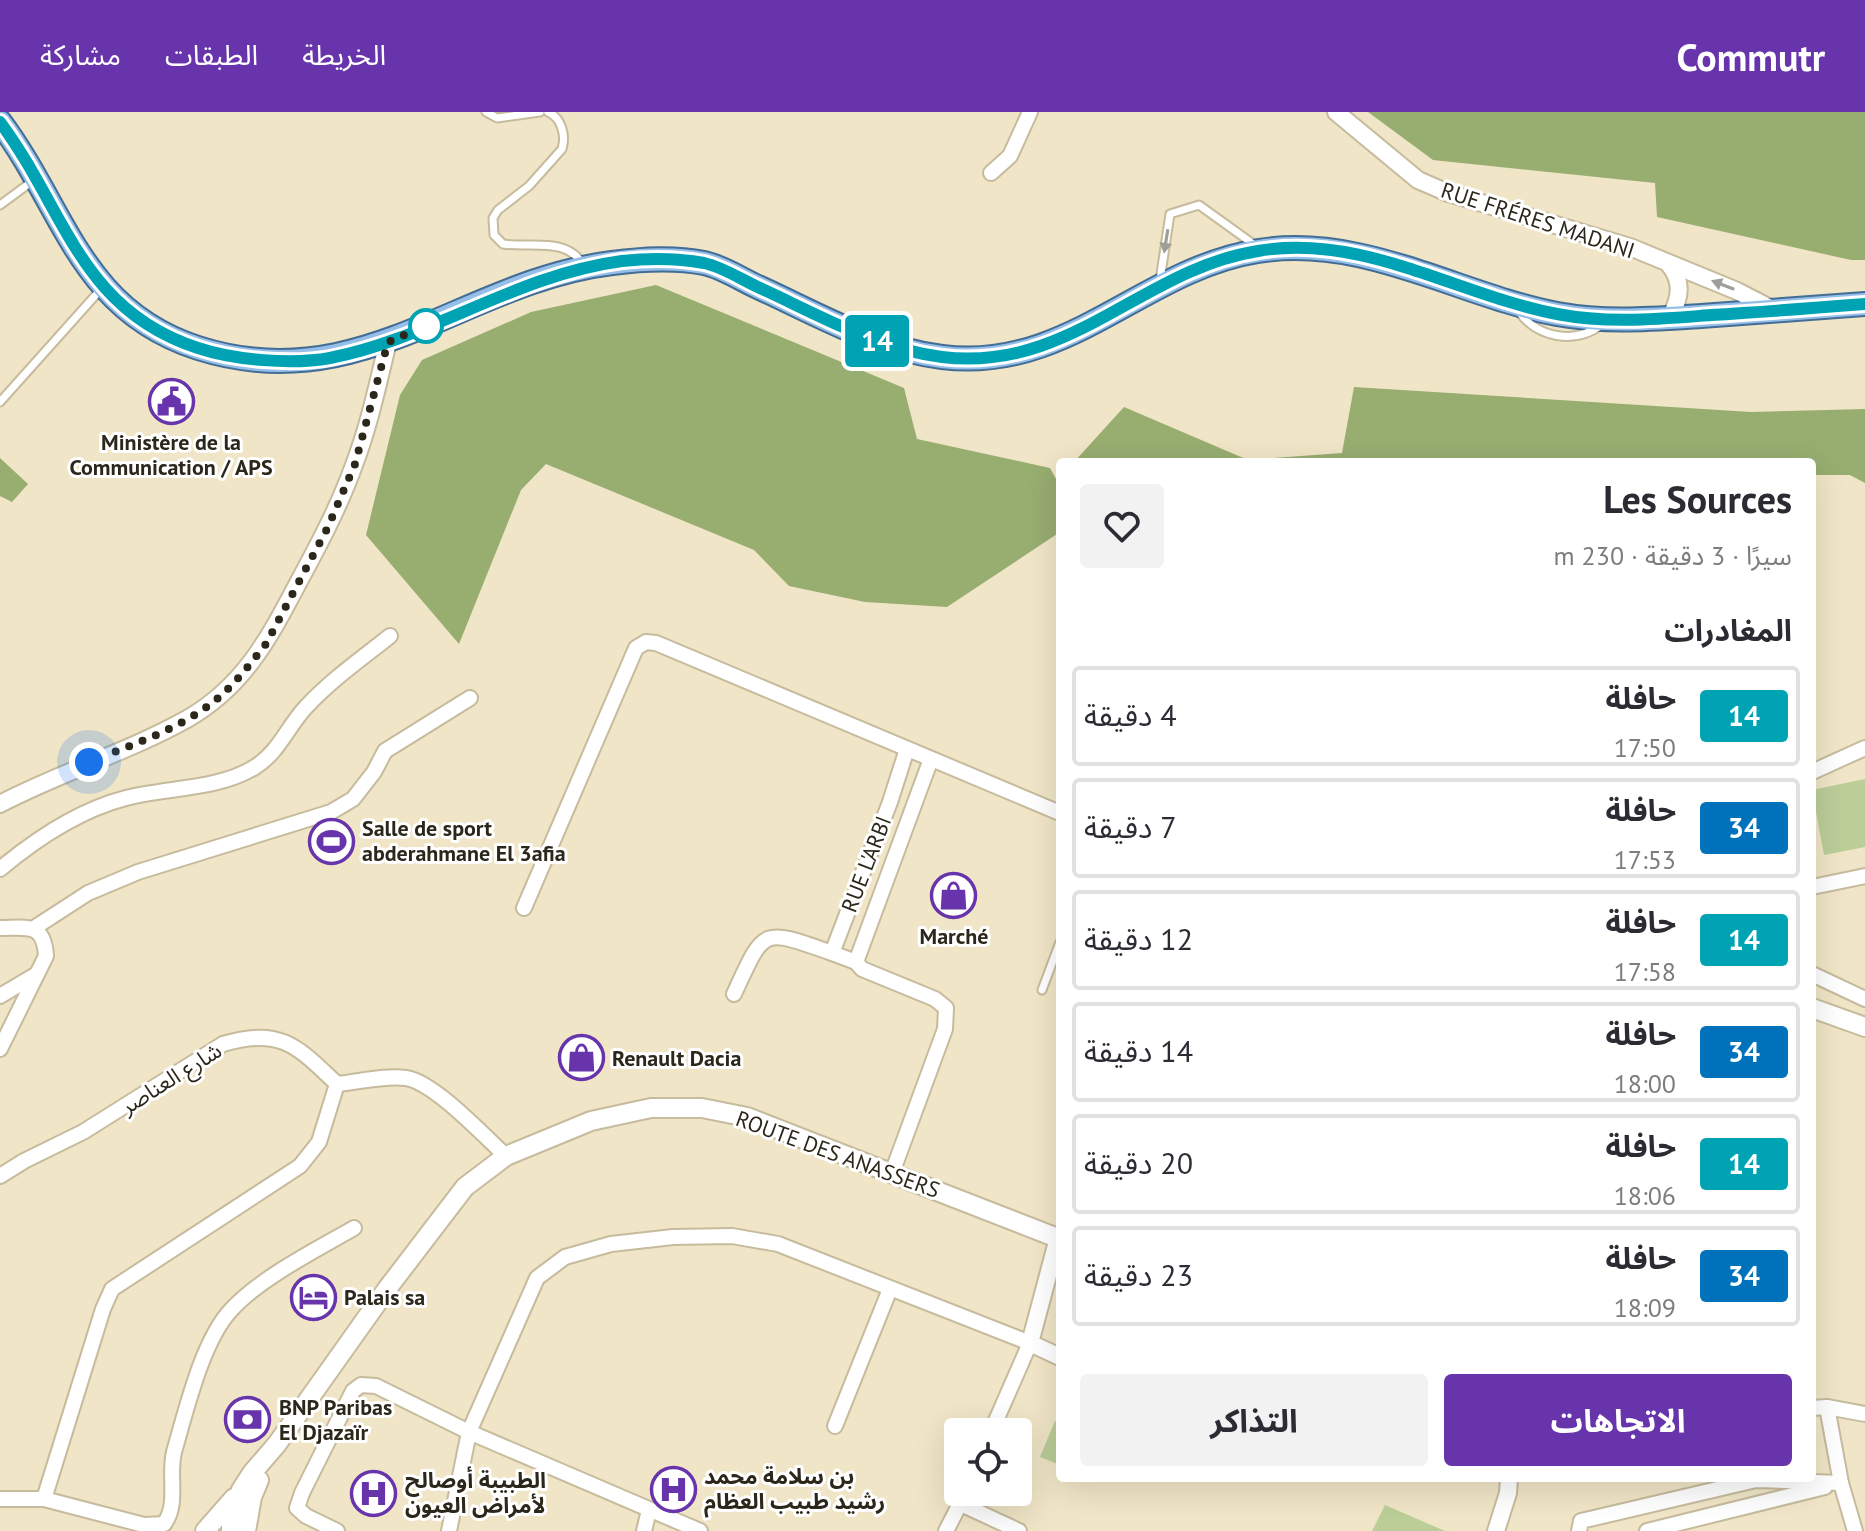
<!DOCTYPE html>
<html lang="ar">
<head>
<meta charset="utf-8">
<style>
  :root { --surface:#fff; --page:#f2f2f3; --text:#2b2b33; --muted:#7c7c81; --line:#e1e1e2; --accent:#6734ab }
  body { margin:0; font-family:"PT Sans","Noto Sans Arabic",sans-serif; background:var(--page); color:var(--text); direction:rtl; height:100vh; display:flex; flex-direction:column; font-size:30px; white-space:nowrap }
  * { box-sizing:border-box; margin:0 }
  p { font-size:26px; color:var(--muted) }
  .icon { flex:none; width:44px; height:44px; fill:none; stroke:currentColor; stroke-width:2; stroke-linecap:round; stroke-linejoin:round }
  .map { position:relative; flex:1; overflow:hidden; direction:ltr }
  .side { position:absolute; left:1056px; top:346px; width:760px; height:1024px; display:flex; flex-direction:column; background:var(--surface); border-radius:8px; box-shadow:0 8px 32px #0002; direction:rtl }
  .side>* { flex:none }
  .badge { padding:0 16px; border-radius:6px; font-size:28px; line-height:52px }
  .tools { position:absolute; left:944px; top:1306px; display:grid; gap:16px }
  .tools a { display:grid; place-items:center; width:88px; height:88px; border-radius:8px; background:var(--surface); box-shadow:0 8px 32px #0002; font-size:40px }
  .you { position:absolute; width:40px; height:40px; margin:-20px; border:6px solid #fff; border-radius:50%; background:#1a73e8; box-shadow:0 0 0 12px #1a73e833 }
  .map>.badge { position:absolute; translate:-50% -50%; box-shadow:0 0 0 4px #fff }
  h2 { padding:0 24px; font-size:30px; line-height:72px }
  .round { display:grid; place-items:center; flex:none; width:84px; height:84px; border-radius:8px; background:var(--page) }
  .summary { display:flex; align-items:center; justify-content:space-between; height:136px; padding:0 24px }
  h1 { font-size:38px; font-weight:700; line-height:60px }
  .primary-button { display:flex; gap:16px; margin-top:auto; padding:16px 24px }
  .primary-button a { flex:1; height:92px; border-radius:8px; background:var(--accent); color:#fff; font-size:32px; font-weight:700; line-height:92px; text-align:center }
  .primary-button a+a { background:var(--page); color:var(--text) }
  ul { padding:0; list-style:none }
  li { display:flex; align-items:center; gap:24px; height:100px; margin:0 16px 12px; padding:0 8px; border:4px solid var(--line); border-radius:8px }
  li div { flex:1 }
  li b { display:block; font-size:30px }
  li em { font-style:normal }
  li .badge { min-width:88px; font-weight:700; text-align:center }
  header { display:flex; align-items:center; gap:48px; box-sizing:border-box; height:112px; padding:0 40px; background:var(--accent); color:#fff }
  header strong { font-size:38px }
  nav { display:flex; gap:44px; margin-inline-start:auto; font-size:28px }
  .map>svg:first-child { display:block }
</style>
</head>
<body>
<header>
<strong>Commutr</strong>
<nav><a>الخريطة</a><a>الطبقات</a><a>مشاركة</a></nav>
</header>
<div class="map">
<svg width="1865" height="1419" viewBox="0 0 1865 1419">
  <rect width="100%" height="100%" fill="#f0e5c6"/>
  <g fill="#bbce98">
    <path d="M1865,667V735L1824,743L1812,678Z"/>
    <path d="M1055,1309L1060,1311V1353L1040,1345Z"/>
    <path d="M1385,1393L1445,1419H1372Z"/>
  </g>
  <g fill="#98ad70">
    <path d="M1368,0H1865V148H1851L1657,105L1655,71L1433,48Z"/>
    <path d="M656,173L904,276L917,327L1050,356L1060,374V420L947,495L865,490L789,474L754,438L546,352L521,378L459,532L366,423L400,283L422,248L531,200Z"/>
    <path d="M1354,275L1751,300L1865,297V371L1850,363H1812V350H1074L1124,295L1248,348L1342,341Z"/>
    <path d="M0,346L28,372L12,390L0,384Z"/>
  </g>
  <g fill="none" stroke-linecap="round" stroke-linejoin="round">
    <defs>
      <g id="service">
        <path d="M486,0L497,6L540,0"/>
        <path d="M548,0C562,6 566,24 562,37L529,74L498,98L493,106L494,123L503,132C533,136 565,125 583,152"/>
        <path d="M0,93L34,68"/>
        <path d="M1160,168L1170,102L1199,93L1256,134"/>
        <path d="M1519,200C1538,226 1574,232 1600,214"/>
        <path d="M0,290L102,176"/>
        <path d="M1042,878L1060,830"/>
      </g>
      <g id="minor">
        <path d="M991,61L1010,44L1030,0"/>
        <path d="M1812,660L1865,636"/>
        <path d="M0,757C36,727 79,698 126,686C168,675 218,678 255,655C279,640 288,614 306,595C331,568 361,547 390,524"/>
        <path d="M1812,775L1865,764"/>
        <path d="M524,796L636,536L646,530L656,531L1060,701"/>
        <path d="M0,816C27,816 44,810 46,844L0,937"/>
        <path d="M34,816L88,781L138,760L331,700L353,687L374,660L385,639L470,586"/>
        <path d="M856,850L832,841L890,690L907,637"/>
        <path d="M1812,862L1865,887"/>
        <path d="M734,882C765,815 761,816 832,841"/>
        <path d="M0,884L37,862"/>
        <path d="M892,1061L945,917L946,896L935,887L862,857L856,850L931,647"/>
        <path d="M0,1064L24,1049L83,1020L223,932C281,915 297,934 337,972C359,970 385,963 406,966C434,970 484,1024 506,1044"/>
        <path d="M1827,1295L1841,1371L1855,1419"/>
        <path d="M1812,1296L1827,1295L1865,1302"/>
        <path d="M835,1314L890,1177"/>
        <path d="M0,1387H44L103,1197L112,1177L300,1054L319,1030L337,972"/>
        <path d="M44,1387L144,1413L164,1412C179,1392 168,1364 174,1340C186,1299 202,1229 231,1198C260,1166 316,1138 354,1116"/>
        <path d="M961,1392L1019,1419"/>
        <path d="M337,1419L306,1404L297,1396L302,1381L353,1279L361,1273L376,1274L469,1320L700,1419"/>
        <path d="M449,1419L469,1320L537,1166L565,1145L611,1132L673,1125L732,1124L778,1132L1030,1231L991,1320"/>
        <path d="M644,1419L649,1398"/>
        <path d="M946,1419L966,1380"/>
        <path d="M1579,1419L1581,1409L1756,1368L1841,1371"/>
        <path d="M1647,1419L1825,1375"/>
      </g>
      <g id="tertiary">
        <path d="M1336,0L1418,68L1448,81L1630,135L1737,179L1774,198"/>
        <path d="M1668,151C1684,170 1680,186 1670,206"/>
        <path d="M0,692C61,660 128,640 187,607C243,575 268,528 297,473C318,434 339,395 354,353C369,314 378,271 388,230"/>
        <path d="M1058,1126L1030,1231L1060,1245"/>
        <path d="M1496,1419L1508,1381L1509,1366"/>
      </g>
      <g id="secondary">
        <path d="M1812,896L1865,915"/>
        <path d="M205,1419L234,1386"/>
        <path d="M231,1419V1406L241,1378L252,1361L277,1332L387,1177L465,1075L506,1044L591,1009L651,996H702L747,1005L1060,1127"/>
        <path d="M246,1419L252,1385L259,1368"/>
      </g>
      <path id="primary" d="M0,10C65,97 80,198 198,236C361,288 463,169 612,151C643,147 673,145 704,151C723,155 742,168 760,176C819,203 877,237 942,245C1068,261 1143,157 1258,139C1363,122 1458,183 1557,202C1606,211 1652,207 1701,204C1756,200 1810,196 1865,192"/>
    </defs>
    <use href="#service" stroke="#c6bb9d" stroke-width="11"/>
    <use href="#minor" stroke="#c6bb9d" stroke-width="18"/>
    <use href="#tertiary" stroke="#c6bb9d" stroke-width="20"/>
    <use href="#secondary" stroke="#c6bb9d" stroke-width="22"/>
    <use href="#primary" stroke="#426d96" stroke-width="26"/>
    <use href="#service" stroke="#fff" stroke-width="7"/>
    <use href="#minor" stroke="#fff" stroke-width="14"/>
    <use href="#tertiary" stroke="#fff" stroke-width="16"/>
    <use href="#secondary" stroke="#fff" stroke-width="18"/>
    <use href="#primary" stroke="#95bee8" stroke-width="22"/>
  </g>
  <defs><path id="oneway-solid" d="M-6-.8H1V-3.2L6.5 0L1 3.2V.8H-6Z" transform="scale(2)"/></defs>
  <g fill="#a09e98">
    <use href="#oneway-solid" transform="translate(1166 129) rotate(99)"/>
    <use href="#oneway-solid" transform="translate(1723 173) rotate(-159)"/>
  </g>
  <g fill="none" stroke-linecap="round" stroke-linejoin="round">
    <defs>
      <path id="line" d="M0,10C65,97 80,198 198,236C234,248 292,253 330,246C432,226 516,163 622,149C649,146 677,146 704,151C723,155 742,168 760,176C819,203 877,237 942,245C1070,261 1142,157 1258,139C1363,121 1458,183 1557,202C1609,212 1659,207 1711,203C1762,200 1814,196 1865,192"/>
    </defs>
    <use href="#line" stroke="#fff" stroke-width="18"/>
    <use href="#line" stroke="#00a3b4" stroke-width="12"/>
    <path stroke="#2b271b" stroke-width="8" stroke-dasharray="0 14.4" d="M89,650C131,633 181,617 217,587C236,571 251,551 266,532L328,415L355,352L388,230L426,214"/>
  </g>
  <defs>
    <symbol id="civic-ring" viewBox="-11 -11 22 22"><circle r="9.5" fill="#fff" stroke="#6734ab" stroke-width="1.5"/><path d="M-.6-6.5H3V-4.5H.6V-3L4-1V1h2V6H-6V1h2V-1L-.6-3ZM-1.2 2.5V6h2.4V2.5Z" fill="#6734ab"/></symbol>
    <symbol id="stadium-ring" viewBox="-11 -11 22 22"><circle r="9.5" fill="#fff" stroke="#6734ab" stroke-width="1.5"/><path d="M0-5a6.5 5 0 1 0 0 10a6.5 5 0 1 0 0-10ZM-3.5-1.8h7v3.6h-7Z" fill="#6734ab"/></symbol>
    <symbol id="shop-ring" viewBox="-11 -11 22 22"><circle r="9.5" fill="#fff" stroke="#6734ab" stroke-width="1.5"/><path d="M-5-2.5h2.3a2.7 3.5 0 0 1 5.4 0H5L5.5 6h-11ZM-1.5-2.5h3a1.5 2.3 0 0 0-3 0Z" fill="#6734ab"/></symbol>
    <symbol id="hotel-ring" viewBox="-11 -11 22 22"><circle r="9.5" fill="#fff" stroke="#6734ab" stroke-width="1.5"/><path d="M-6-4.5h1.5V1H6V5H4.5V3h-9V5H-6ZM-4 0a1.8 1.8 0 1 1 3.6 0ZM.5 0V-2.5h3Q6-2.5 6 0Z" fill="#6734ab"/></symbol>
    <symbol id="bank-ring" viewBox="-11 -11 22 22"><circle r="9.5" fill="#fff" stroke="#6734ab" stroke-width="1.5"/><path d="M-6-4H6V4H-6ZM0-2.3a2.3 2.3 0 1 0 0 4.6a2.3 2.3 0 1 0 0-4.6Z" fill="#6734ab"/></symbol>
    <symbol id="hospital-ring" viewBox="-11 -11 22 22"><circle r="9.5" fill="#fff" stroke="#6734ab" stroke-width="1.5"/><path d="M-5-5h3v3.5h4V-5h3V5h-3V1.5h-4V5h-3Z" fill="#6734ab"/></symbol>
  </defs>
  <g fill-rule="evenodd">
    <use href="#civic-ring" x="146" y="264" width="51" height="51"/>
    <use href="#stadium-ring" x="306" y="704" width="51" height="51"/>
    <use href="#shop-ring" x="928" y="758" width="51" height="51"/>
    <use href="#shop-ring" x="556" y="920" width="51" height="51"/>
    <use href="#hotel-ring" x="288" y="1160" width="51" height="51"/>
    <use href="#bank-ring" x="222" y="1282" width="51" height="51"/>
    <use href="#hospital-ring" x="648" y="1352" width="51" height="51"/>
    <use href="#hospital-ring" x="348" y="1356" width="51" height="51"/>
  </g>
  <circle fill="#fff" stroke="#00a3b4" stroke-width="4" cx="426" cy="214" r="16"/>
  <g text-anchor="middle" stroke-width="6" stroke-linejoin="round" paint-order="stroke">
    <g font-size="22" fill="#2b271b" stroke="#fff">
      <text transform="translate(1538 108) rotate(18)" y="8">RUE FRÉRES MADANI</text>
      <text transform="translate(866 752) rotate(-69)" y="8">RUE L'ARBI</text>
      <text transform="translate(171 966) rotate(-32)" y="8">شارع العناصر</text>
      <text transform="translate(838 1042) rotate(20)" y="8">ROUTE DES ANASSERS</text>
    </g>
    <g font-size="22" font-weight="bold" fill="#2b271b" stroke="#fff" text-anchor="start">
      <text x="171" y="338" text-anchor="middle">Ministère de la<tspan x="171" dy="25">Communication / APS</tspan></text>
      <text x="362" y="724">Salle de sport<tspan x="362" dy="25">abderahmane El 3afia</tspan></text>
      <text x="954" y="832" text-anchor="middle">Marché</text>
      <text x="612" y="954">Renault Dacia</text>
      <text x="344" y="1193">Palais sa</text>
      <text x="279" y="1303">BNP Paribas<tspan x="279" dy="25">El Djazaïr</tspan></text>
      <text x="704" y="1372">بن سلامة محمد<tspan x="704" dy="25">رشيد طبيب العظام</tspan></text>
      <text x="405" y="1376">الطبيبة أوصالح<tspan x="405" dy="25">لأمراض العيون</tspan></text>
    </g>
  </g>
</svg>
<div class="tools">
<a><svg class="icon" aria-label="locate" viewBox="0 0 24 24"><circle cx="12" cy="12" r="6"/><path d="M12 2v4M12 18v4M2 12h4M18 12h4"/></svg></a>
</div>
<div class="you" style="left:89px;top:650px"></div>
<b class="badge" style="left:877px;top:229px;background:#00a3b4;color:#fff">14</b>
<section class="side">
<div class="summary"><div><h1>Les Sources</h1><p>سيرًا · 3 دقيقة · 230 m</p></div><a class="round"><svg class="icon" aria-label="heart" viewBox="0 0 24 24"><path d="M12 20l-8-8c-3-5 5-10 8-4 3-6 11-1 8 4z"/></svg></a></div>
<h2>المغادرات</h2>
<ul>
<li><span class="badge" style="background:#00a3b4;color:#fff">14</span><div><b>حافلة</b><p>17:50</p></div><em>4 دقيقة</em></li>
<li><span class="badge" style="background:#0072bc;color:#fff">34</span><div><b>حافلة</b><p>17:53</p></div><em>7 دقيقة</em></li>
<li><span class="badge" style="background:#00a3b4;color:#fff">14</span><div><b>حافلة</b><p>17:58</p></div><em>12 دقيقة</em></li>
<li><span class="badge" style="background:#0072bc;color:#fff">34</span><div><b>حافلة</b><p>18:00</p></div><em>14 دقيقة</em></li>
<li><span class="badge" style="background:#00a3b4;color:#fff">14</span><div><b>حافلة</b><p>18:06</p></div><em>20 دقيقة</em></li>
<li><span class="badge" style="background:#0072bc;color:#fff">34</span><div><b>حافلة</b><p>18:09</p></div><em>23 دقيقة</em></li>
</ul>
<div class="primary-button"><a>الاتجاهات</a><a>التذاكر</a></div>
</section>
</div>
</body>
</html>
